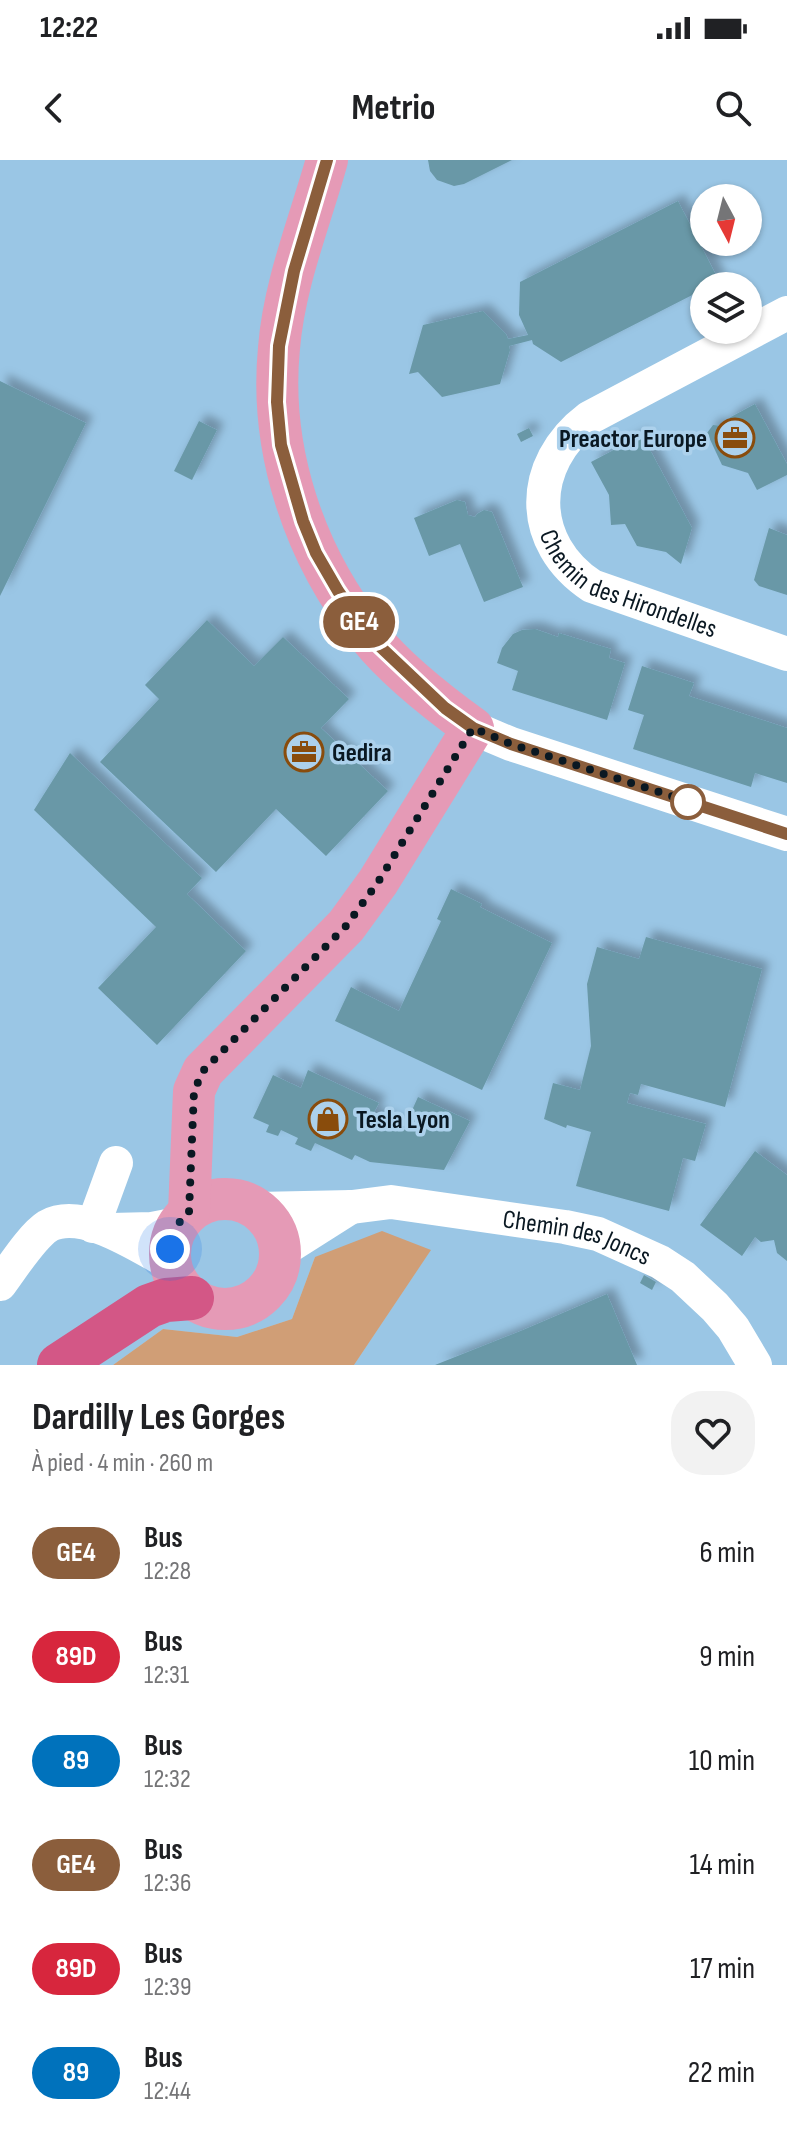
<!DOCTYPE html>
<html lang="fr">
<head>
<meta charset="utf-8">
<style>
  :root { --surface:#fff; --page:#f2f2f2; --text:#202124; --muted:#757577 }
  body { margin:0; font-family:"Sofia Sans Condensed",sans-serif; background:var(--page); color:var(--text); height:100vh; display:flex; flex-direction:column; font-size:30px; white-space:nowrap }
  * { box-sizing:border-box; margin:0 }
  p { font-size:26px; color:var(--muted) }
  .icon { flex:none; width:44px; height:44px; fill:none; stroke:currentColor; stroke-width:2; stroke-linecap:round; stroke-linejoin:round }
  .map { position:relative; height:1205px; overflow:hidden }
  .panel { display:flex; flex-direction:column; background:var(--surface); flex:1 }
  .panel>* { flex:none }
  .badge { padding:0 16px; border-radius:26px; font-size:28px; line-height:52px }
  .needle { width:52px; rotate:173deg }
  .fabs { position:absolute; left:690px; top:24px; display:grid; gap:16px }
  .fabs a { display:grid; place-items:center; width:72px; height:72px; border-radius:50%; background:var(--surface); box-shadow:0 2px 6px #0004; font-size:40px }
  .you { position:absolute; width:40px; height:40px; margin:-20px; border:6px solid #fff; border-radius:50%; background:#1a73e8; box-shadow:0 0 0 12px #1a73e833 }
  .map>.badge { position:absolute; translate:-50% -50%; box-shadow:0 0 0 4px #fff }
  .round { display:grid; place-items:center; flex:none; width:84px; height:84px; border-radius:32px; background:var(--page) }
  .headline { display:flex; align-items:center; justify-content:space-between; height:136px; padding:0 32px }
  h1 { font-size:38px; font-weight:700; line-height:60px }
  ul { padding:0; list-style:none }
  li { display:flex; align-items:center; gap:24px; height:104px; padding:0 32px }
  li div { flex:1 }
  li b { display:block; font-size:30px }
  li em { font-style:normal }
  li .badge { min-width:88px; font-weight:700; text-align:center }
  .status { display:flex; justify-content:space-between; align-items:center; height:56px; padding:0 40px; background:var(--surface); direction:ltr }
  .status svg { height:22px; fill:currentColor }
  header { display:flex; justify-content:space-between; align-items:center; height:104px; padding:0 32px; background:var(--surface); font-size:36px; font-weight:700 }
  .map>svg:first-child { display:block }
</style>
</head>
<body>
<div class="status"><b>12:22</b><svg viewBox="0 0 49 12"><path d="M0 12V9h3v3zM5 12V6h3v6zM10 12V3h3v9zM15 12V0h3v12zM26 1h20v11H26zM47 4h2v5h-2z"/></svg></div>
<header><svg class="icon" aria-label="back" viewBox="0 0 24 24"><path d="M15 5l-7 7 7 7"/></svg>Metrio<svg class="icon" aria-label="search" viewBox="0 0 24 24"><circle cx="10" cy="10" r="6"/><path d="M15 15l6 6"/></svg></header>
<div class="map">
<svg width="787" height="1205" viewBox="0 0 787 1205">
  <defs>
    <filter id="shadow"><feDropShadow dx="7" dy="-7" stdDeviation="4" flood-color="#0004"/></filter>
  </defs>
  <rect width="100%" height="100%" fill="#acd1ec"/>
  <path fill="#9ac6e5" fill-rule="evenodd" d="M0,0H787V1205H354L430,1091L315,1097L292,1159L237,1177L163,1169L113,1205H0ZM704,38H748V82H704ZM704,126H748V170H704Z"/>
  <path fill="#d09e76" d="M382,1071L431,1090L354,1205H113L163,1169L237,1177L292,1159L315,1097Z"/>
  <g fill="#6998a7" filter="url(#shadow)">
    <path d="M428,0H512L464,24L454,26L437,20L430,11Z"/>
    <path d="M678,41L719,121L704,126V129L561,202L533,184L532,180L509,186L510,190L500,224L442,237L418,212L409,214L423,165L483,151L506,174L508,179L528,175L519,155L520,122Z"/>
    <path d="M0,221L86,263L0,436Z"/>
    <path d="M755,244L787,304V315L757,330L748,313L722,305L707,273L713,265L723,266L730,260L729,258Z"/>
    <path d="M199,261L217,270L192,320L174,311Z"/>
    <path d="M529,268L533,276L521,282L517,274Z"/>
    <path d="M642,275L692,368L681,404L666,392L637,386L625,364L611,365L609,335L591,302Z"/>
    <path d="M457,340L465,342L468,355L475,357L477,354L484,350L492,352L523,427L484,442L460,384L429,396L414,358Z"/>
    <path d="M769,368L787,375V435L759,426L754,420Z"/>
    <path d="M207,460L254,506L283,477L349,539L321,568L388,631L326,696L276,649L216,712L100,602L159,539L145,525Z"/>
    <path d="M535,469L558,477L559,473L611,489L609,498L625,503L607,560L512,530L518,511L497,503L502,488L513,474L522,470Z"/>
    <path d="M642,506L694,523L689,536L787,568V623L755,613L751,627L633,589L644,555L628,550Z"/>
    <path d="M70,593L202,718L187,734L246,791L157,885L98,828L156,767L34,650Z"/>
    <path d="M451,729L482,744L480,747L552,783L482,930L335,861L351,827L399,851L441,761L437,759Z"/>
    <path d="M646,777L762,809L725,947L641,924L638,935L630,933L627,943L706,964L695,1001L683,998L669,1051L576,1026L591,972L567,965L566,968L544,959L553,923L580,930L591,886L587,824L597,787L639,799Z"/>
    <path d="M308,910L379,943L373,954L404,968L418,937L470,961L444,1010L370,1002L355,995L352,1000L315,983L311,991L295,984L298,978L281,970L278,976L266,972L269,965L253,958L273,915L301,928Z"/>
    <path d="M755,991L787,1015V1101L777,1093L774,1080L761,1082L755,1077L742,1096L700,1065Z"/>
    <path d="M644,1115L656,1122L652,1130L640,1123Z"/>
    <path d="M607,1134L637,1205H435L523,1170Z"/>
  </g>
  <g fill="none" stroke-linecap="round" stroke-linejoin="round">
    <g stroke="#fff" stroke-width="34">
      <path id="s1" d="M787,153L589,258C528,304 527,383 592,426L787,494"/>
      <path d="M473,568L511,584L787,674"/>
      <path id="s2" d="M257,1049L352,1047L391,1042L565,1067L598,1074L660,1102L683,1117L715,1147L733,1168L755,1205"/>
      <path d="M93,1066L116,1003"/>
      <path d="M111,1070L152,1069L178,1064"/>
      <path d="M280,1092L351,1047"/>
      <path d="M0,1124C12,1108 32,1076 48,1066C82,1047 140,1087 170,1103"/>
    </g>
    <g stroke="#e59ab6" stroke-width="42">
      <circle cx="225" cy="1094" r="55"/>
      <path d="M189,1052L194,931L203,911L346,766L378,722L473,568C437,542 396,510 369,476C304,395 269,290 279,188C284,124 310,61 327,0"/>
    </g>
    <path stroke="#d35786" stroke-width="44" d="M59,1205L149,1146L166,1140L192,1138"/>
  </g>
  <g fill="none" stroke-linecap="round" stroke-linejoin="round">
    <defs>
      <path id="line" d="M327,0L294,111L279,186L277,242L281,285L303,361L316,393L338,431L370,477L445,548L473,568L511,584L787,674"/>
    </defs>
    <use href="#line" stroke="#fff" stroke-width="18"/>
    <use href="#line" stroke="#8b5e3c" stroke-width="12"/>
    <path stroke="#0a1822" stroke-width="8" stroke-dasharray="0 14.4" d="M170,1089L178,1064L189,1052L194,931L203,911L346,766L378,722L473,568L511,584L693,643L688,642"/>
  </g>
  <defs>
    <symbol id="office-ring" viewBox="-11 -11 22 22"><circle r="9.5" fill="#acd1ec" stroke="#894c0c" stroke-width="1.5"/><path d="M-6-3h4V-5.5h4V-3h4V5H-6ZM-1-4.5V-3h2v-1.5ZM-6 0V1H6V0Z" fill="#894c0c"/></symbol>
    <symbol id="shop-ring" viewBox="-11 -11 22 22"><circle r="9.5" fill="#acd1ec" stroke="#894c0c" stroke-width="1.5"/><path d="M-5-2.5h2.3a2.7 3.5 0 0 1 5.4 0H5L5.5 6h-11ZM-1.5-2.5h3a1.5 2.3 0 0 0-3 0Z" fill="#894c0c"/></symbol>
  </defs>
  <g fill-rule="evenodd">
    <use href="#office-ring" x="713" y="256" width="44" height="44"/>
    <use href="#office-ring" x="282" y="570" width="44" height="44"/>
    <use href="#shop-ring" x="306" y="937" width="44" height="44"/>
  </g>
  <circle fill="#fff" stroke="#8b5e3c" stroke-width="4" cx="688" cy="642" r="16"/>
  <g text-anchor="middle" stroke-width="7" stroke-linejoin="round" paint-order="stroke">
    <g font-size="26" font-weight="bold" fill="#0a1822" stroke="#acd1ec" text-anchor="start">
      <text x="707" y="287" text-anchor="end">Preactor Europe</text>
      <text x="332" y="601">Gedira</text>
      <text x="356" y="968">Tesla Lyon</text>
    </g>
    <g font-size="26" fill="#0a1822" stroke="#acd1ec">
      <text dy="9" stroke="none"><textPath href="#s1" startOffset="454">Chemin des Hirondelles</textPath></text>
      <text dy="9" stroke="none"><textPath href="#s2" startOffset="324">Chemin des Joncs</textPath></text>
    </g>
  </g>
</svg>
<div class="fabs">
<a><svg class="needle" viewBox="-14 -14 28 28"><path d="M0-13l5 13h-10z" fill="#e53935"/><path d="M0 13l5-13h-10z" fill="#757577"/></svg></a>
<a><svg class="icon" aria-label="layers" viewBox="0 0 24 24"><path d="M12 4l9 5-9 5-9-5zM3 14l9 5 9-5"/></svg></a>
</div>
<div class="you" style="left:170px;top:1089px"></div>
<b class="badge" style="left:359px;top:462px;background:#8b5e3c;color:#fff">GE4</b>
</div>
<section class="panel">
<div class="headline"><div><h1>Dardilly Les Gorges</h1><p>À pied · 4 min · 260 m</p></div><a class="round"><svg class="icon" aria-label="heart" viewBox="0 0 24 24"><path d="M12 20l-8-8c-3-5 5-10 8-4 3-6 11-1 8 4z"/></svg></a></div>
<ul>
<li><span class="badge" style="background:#8b5e3c;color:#fff">GE4</span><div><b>Bus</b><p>12:28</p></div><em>6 min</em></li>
<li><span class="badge" style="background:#d7263d;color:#fff">89D</span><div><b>Bus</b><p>12:31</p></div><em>9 min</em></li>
<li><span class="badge" style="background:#0072bc;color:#fff">89</span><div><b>Bus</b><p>12:32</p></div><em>10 min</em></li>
<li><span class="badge" style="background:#8b5e3c;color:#fff">GE4</span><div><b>Bus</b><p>12:36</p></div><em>14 min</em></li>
<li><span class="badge" style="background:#d7263d;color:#fff">89D</span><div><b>Bus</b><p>12:39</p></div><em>17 min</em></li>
<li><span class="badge" style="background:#0072bc;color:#fff">89</span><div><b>Bus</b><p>12:44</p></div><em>22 min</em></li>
</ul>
</section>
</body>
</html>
